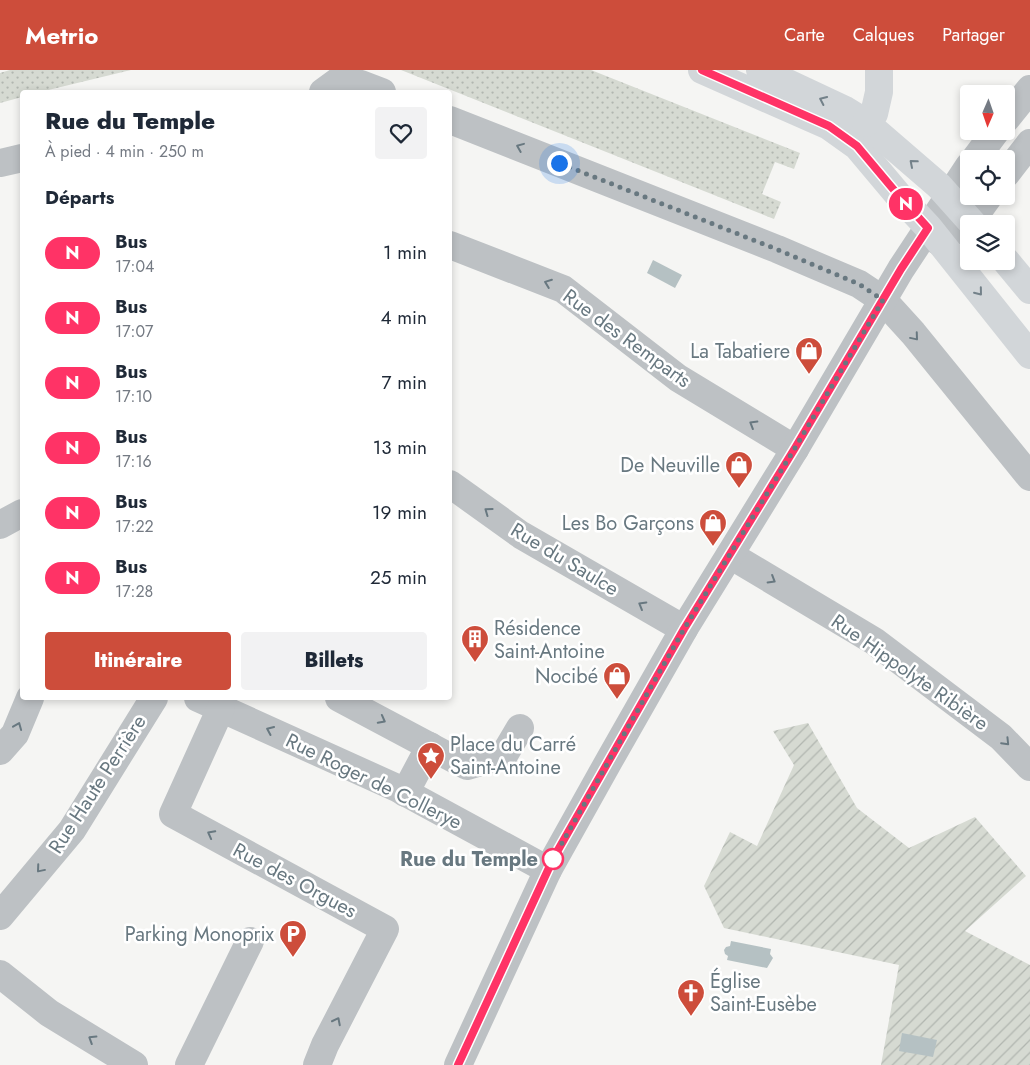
<!DOCTYPE html>
<html lang="fr">
<head>
<meta charset="utf-8">
<style>
  :root { --surface:#fff; --page:#f2f2f3; --text:#1f2937; --muted:#747a83; --accent:#cd4d3b }
  body { margin:0; font-family:Jost,sans-serif; background:var(--page); color:var(--text); height:100vh; display:flex; flex-direction:column; font-size:19px; white-space:nowrap }
  * { box-sizing:border-box; margin:0 }
  p { font-size:16px; color:var(--muted) }
  .icon { flex:none; width:28px; height:28px; fill:none; stroke:currentColor; stroke-width:2; stroke-linecap:round; stroke-linejoin:round }
  .map { position:relative; flex:1; overflow:hidden }
  .panel { position:absolute; left:20px; top:20px; width:432px; height:610px; display:flex; flex-direction:column; background:var(--surface); border-radius:5px; box-shadow:0 2px 8px #0003 }
  .panel>* { flex:none }
  .badge { padding:0 10px; border-radius:16px; font-size:18px; line-height:32px }
  .needle { width:32px; rotate:182deg }
  .tools { position:absolute; left:960px; top:15px; display:grid; gap:10px }
  .tools a { display:grid; place-items:center; width:55px; height:55px; border-radius:5px; background:var(--surface); box-shadow:0 2px 8px #0003; font-size:25px }
  .you { position:absolute; width:25px; height:25px; margin:-12px; border:4px solid #fff; border-radius:50%; background:#1a73e8; box-shadow:0 0 0 8px #1a73e833 }
  .map>.badge { position:absolute; translate:-50% -50%; box-shadow:0 0 0 2px #fff }
  h2 { padding:0 25px; font-size:19px; line-height:45px }
  .round { display:grid; place-items:center; flex:none; width:52px; height:52px; border-radius:5px; background:var(--page) }
  .headline { display:flex; align-items:center; justify-content:space-between; height:85px; padding:0 25px }
  h1 { font-size:24px; font-weight:800; line-height:38px }
  .cta { display:flex; gap:10px; margin-top:auto; padding:10px 25px }
  .cta a { flex:1; height:58px; border-radius:5px; background:var(--accent); color:#fff; font-size:20px; font-weight:800; line-height:58px; text-align:center }
  .cta a+a { background:var(--page); color:var(--text) }
  ul { padding:0; list-style:none }
  li { display:flex; align-items:center; gap:15px; height:65px; padding:0 25px }
  li div { flex:1 }
  li b { display:block; font-size:19px }
  li em { font-style:normal }
  li .badge { min-width:55px; font-weight:700; text-align:center }
  header { display:flex; align-items:center; gap:30px; box-sizing:border-box; height:70px; padding:0 25px; background:var(--accent); color:#fff }
  header strong { font-size:24px }
  nav { display:flex; gap:28px; margin-inline-start:auto; font-size:18px }
  .map>svg:first-child { display:block }
</style>
</head>
<body>
<header>
<strong>Metrio</strong>
<nav><a>Carte</a><a>Calques</a><a>Partager</a></nav>
</header>
<div class="map">
<svg width="1030" height="995" viewBox="0 0 1030 995">
  <defs>
    <pattern id="grass-dots" width="8" height="8" patternUnits="userSpaceOnUse" patternTransform="scale(1.25)"><rect width="8" height="8" fill="#d6dad2"/><path d="M2 2h.1M6 6h.1" fill="none" stroke="#b1b6b0" stroke-width="1.8" stroke-linecap="round"/></pattern>
    <pattern id="garden-furrows" width="10" height="10" patternUnits="userSpaceOnUse" patternTransform="scale(1.25)"><rect width="10" height="10" fill="#d6dad2"/><path d="M-1 1l2-2M0 10L10 0M9 11l2-2" fill="none" stroke="#b1b6b0"/></pattern>
  </defs>
  <rect width="100%" height="100%" fill="#f5f5f3"/>
  <g fill="url(#grass-dots)">
    <path d="M10,0H131L40,22H22V27L0,33V3Z"/>
    <path d="M401,0H591L800,83L794,99L775,92L762,124L781,132L774,149Z"/>
  </g>
  <path fill="url(#garden-furrows)" d="M808,653L857,738L909,778L975,747L1026,806L965,861L1030,895V995H881L899,895L724,858L704,816L730,762L757,776L794,695L773,661Z"/>
  <g fill="#b5c1c3">
    <path d="M653,190L682,205L675,218L647,203Z"/>
    <path d="M731,871L771,879L770,884L773,888L767,898L727,890L728,886L725,884L724,880L726,877L730,876Z"/>
    <path d="M902,963L937,970L933,987L899,981Z"/>
  </g>
  <g fill="none" stroke-linecap="round" stroke-linejoin="round">
    <g stroke="#bdc1c4" stroke-width="28">
      <path d="M323,22L341,9L361,14L382,22"/>
      <path d="M1006,49L1030,19"/>
      <path d="M450,50L777,179L859,214L883,230L913,263L1030,407"/>
      <path d="M975,89L996,61"/>
      <path d="M0,93L22,88"/>
      <path d="M1006,104L1030,73"/>
      <path d="M938,171L971,151L989,126"/>
      <path d="M450,175L563,219L678,308L795,379"/>
      <path d="M450,414L521,465L684,559"/>
      <path d="M0,455L22,443"/>
      <path d="M730,485L874,571L1001,667L1030,697"/>
      <path d="M198,628L397,718L548,800"/>
      <path d="M339,628L467,696L504,685L520,658"/>
      <path d="M221,638L173,744L385,859L325,975L317,995"/>
      <path d="M0,681L15,664L30,628"/>
      <path d="M405,723L430,676"/>
      <path d="M0,846L72,760L154,628"/>
      <path d="M0,904L49,943L134,995"/>
      <path d="M189,995L250,871"/>
      <path d="M458,995L548,800L610,689L684,559L795,379L901,199L969,96"/>
    </g>
    <g stroke="#d2d6d9" stroke-width="28">
      <path d="M702,0L829,56L857,76L899,126L928,157L1030,285"/>
      <path d="M760,0L845,40L866,53L939,116L973,154"/>
      <path d="M866,53L874,44L879,22V0"/>
      <path d="M1006,191L1030,220"/>
    </g>
  </g>
  <defs><path id="oneway-chevron" d="M-2-3.5L2.5 0L-2 3.5" fill="none" stroke-width="1.6" stroke-linecap="round" stroke-linejoin="round" transform="scale(1.25)"/></defs>
  <g stroke="#738189">
    <use href="#oneway-chevron" transform="translate(823 30) rotate(-155)"/>
    <use href="#oneway-chevron" transform="translate(913 93) rotate(-139)"/>
    <use href="#oneway-chevron" transform="translate(979 222) rotate(51)"/>
  </g>
  <g stroke="#687880">
    <use href="#oneway-chevron" transform="translate(520 77) rotate(-158)"/>
    <use href="#oneway-chevron" transform="translate(548 213) rotate(-159)"/>
    <use href="#oneway-chevron" transform="translate(915 267) rotate(50)"/>
    <use href="#oneway-chevron" transform="translate(753 354) rotate(-149)"/>
    <use href="#oneway-chevron" transform="translate(488 441) rotate(-144)"/>
    <use href="#oneway-chevron" transform="translate(772 510) rotate(31)"/>
    <use href="#oneway-chevron" transform="translate(642 535) rotate(-150)"/>
    <use href="#oneway-chevron" transform="translate(382 650) rotate(28)"/>
    <use href="#oneway-chevron" transform="translate(18 656) rotate(-68)"/>
    <use href="#oneway-chevron" transform="translate(270 660) rotate(-156)"/>
    <use href="#oneway-chevron" transform="translate(1006 672) rotate(46)"/>
    <use href="#oneway-chevron" transform="translate(211 764) rotate(-152)"/>
    <use href="#oneway-chevron" transform="translate(40 799) rotate(130)"/>
    <use href="#oneway-chevron" transform="translate(337 951) rotate(-63)"/>
    <use href="#oneway-chevron" transform="translate(92 969) rotate(-148)"/>
  </g>
  <g fill="none" stroke-linecap="round" stroke-linejoin="round">
    <defs>
      <path id="line" d="M458,995L554,787L684,559L795,378L901,199L928,158L899,126L857,76L829,56L702,0"/>
    </defs>
    <use href="#line" stroke="#fff" stroke-width="11"/>
    <use href="#line" stroke="#f36" stroke-width="8"/>
    <path stroke="#687880" stroke-width="5" stroke-dasharray="0 9" d="M553,789L684,559L795,378L883,230L859,214L776,179L559,93"/>
  </g>
  <defs>
    <symbol id="shop-pin" viewBox="-11 -11 22 30"><path d="M0 17L-7.5 6A9.5 9.5 0 1 1 7.5 6Z" fill="#cd4d3b" stroke="#fff"/><path d="M-5-2.5h2.3a2.7 3.5 0 0 1 5.4 0H5L5.5 6h-11ZM-1.5-2.5h3a1.5 2.3 0 0 0-3 0Z" fill="#fff"/></symbol>
    <symbol id="building-pin" viewBox="-11 -11 22 30"><path d="M0 17L-7.5 6A9.5 9.5 0 1 1 7.5 6Z" fill="#cd4d3b" stroke="#fff"/><path d="M-4-6H4V6H1V3H-1V6H-4ZM-2.5-4.3h1.7v1.8h-1.7ZM.8-4.3h1.7v1.8H.8ZM-2.5-1h1.7V.8h-1.7ZM.8-1h1.7V.8H.8Z" fill="#fff"/></symbol>
    <symbol id="sight-pin" viewBox="-11 -11 22 30"><path d="M0 17L-7.5 6A9.5 9.5 0 1 1 7.5 6Z" fill="#cd4d3b" stroke="#fff"/><path d="M0-6L1.8-2.2L6-1.7L2.9 1.2L3.7 5.4L0 3.3L-3.7 5.4L-2.9 1.2L-6-1.7L-1.8-2.2Z" fill="#fff"/></symbol>
    <symbol id="parking-pin" viewBox="-11 -11 22 30"><path d="M0 17L-7.5 6A9.5 9.5 0 1 1 7.5 6Z" fill="#cd4d3b" stroke="#fff"/><path d="M-3.5-5.5H1a3.5 3.5 0 0 1 0 7H-1V5.5H-3.5ZM-1-3.4V-.6H.8a1.4 1.4 0 0 0 0-2.8Z" fill="#fff"/></symbol>
    <symbol id="church-pin" viewBox="-11 -11 22 30"><path d="M0 17L-7.5 6A9.5 9.5 0 1 1 7.5 6Z" fill="#cd4d3b" stroke="#fff"/><path d="M-1.2-6h2.4v3.5h3.3v2.4h-3.3V6h-2.4V-.1h-3.3v-2.4h3.3Z" fill="#fff"/></symbol>
  </defs>
  <g fill-rule="evenodd">
    <use href="#shop-pin" x="793" y="265" width="32" height="43"/>
    <use href="#shop-pin" x="723" y="379" width="32" height="43"/>
    <use href="#shop-pin" x="697" y="437" width="32" height="43"/>
    <use href="#building-pin" x="459" y="553" width="32" height="43"/>
    <use href="#shop-pin" x="601" y="590" width="32" height="43"/>
    <use href="#sight-pin" x="415" y="670" width="32" height="43"/>
    <use href="#parking-pin" x="277" y="848" width="32" height="43"/>
    <use href="#church-pin" x="675" y="907" width="32" height="43"/>
  </g>
  <circle fill="#fff" stroke="#f36" stroke-width="2.5" cx="553" cy="789" r="10"/>
  <g text-anchor="middle" stroke-width="5" stroke-linejoin="round" paint-order="stroke">
    <g font-size="20" fill="#687880" stroke="#fff">
      <text transform="translate(627 268) rotate(36)" y="7">Rue des Remparts</text>
      <text transform="translate(565 489) rotate(31)" y="7">Rue du Saulce</text>
      <text transform="translate(910 602) rotate(35)" y="7">Rue Hippolyte Ribière</text>
      <text transform="translate(374 711) rotate(26)" y="7">Rue Roger de Collerye</text>
      <text transform="translate(97 714) rotate(-57)" y="7">Rue Haute Perrière</text>
      <text transform="translate(295 810) rotate(28)" y="7">Rue des Orgues</text>
    </g>
    <g font-size="20" fill="#687880" stroke="#fff" text-anchor="end">
      <text x="790" y="288">La Tabatiere</text>
      <text x="720" y="402">De Neuville</text>
      <text x="694" y="460">Les Bo Garçons</text>
      <text x="494" y="565" text-anchor="start">Résidence<tspan x="494" dy="23">Saint-Antoine</tspan></text>
      <text x="598" y="613">Nocibé</text>
      <text x="450" y="681" text-anchor="start">Place du Carré<tspan x="450" dy="23">Saint-Antoine</tspan></text>
      <text x="274" y="871">Parking Monoprix</text>
      <text x="710" y="918" text-anchor="start">Église<tspan x="710" dy="23">Saint-Eusèbe</tspan></text>
    </g>
    <g font-size="20" font-weight="bold" fill="#687880" stroke="#fff" text-anchor="end">
      <text x="538" y="796">Rue du Temple</text>
    </g>
  </g>
</svg>
<div class="tools">
<a><svg class="needle" viewBox="-14 -14 28 28"><path d="M0-13l5 13h-10z" fill="#e53935"/><path d="M0 13l5-13h-10z" fill="#747a83"/></svg></a>
<a><svg class="icon" aria-label="locate" viewBox="0 0 24 24"><circle cx="12" cy="12" r="6"/><path d="M12 2v4M12 18v4M2 12h4M18 12h4"/></svg></a>
<a><svg class="icon" aria-label="layers" viewBox="0 0 24 24"><path d="M12 4l9 5-9 5-9-5zM3 14l9 5 9-5"/></svg></a>
</div>
<div class="you" style="left:559px;top:93px"></div>
<b class="badge" style="left:906px;top:134px;background:#f36;color:#fff">N</b>
<section class="panel">
<div class="headline"><div><h1>Rue du Temple</h1><p>À pied · 4 min · 250 m</p></div><a class="round"><svg class="icon" aria-label="heart" viewBox="0 0 24 24"><path d="M12 20l-8-8c-3-5 5-10 8-4 3-6 11-1 8 4z"/></svg></a></div>
<h2>Départs</h2>
<ul>
<li><span class="badge" style="background:#f36;color:#fff">N</span><div><b>Bus</b><p>17:04</p></div><em>1 min</em></li>
<li><span class="badge" style="background:#f36;color:#fff">N</span><div><b>Bus</b><p>17:07</p></div><em>4 min</em></li>
<li><span class="badge" style="background:#f36;color:#fff">N</span><div><b>Bus</b><p>17:10</p></div><em>7 min</em></li>
<li><span class="badge" style="background:#f36;color:#fff">N</span><div><b>Bus</b><p>17:16</p></div><em>13 min</em></li>
<li><span class="badge" style="background:#f36;color:#fff">N</span><div><b>Bus</b><p>17:22</p></div><em>19 min</em></li>
<li><span class="badge" style="background:#f36;color:#fff">N</span><div><b>Bus</b><p>17:28</p></div><em>25 min</em></li>
</ul>
<div class="cta"><a>Itinéraire</a><a>Billets</a></div>
</section>
</div>
</body>
</html>
